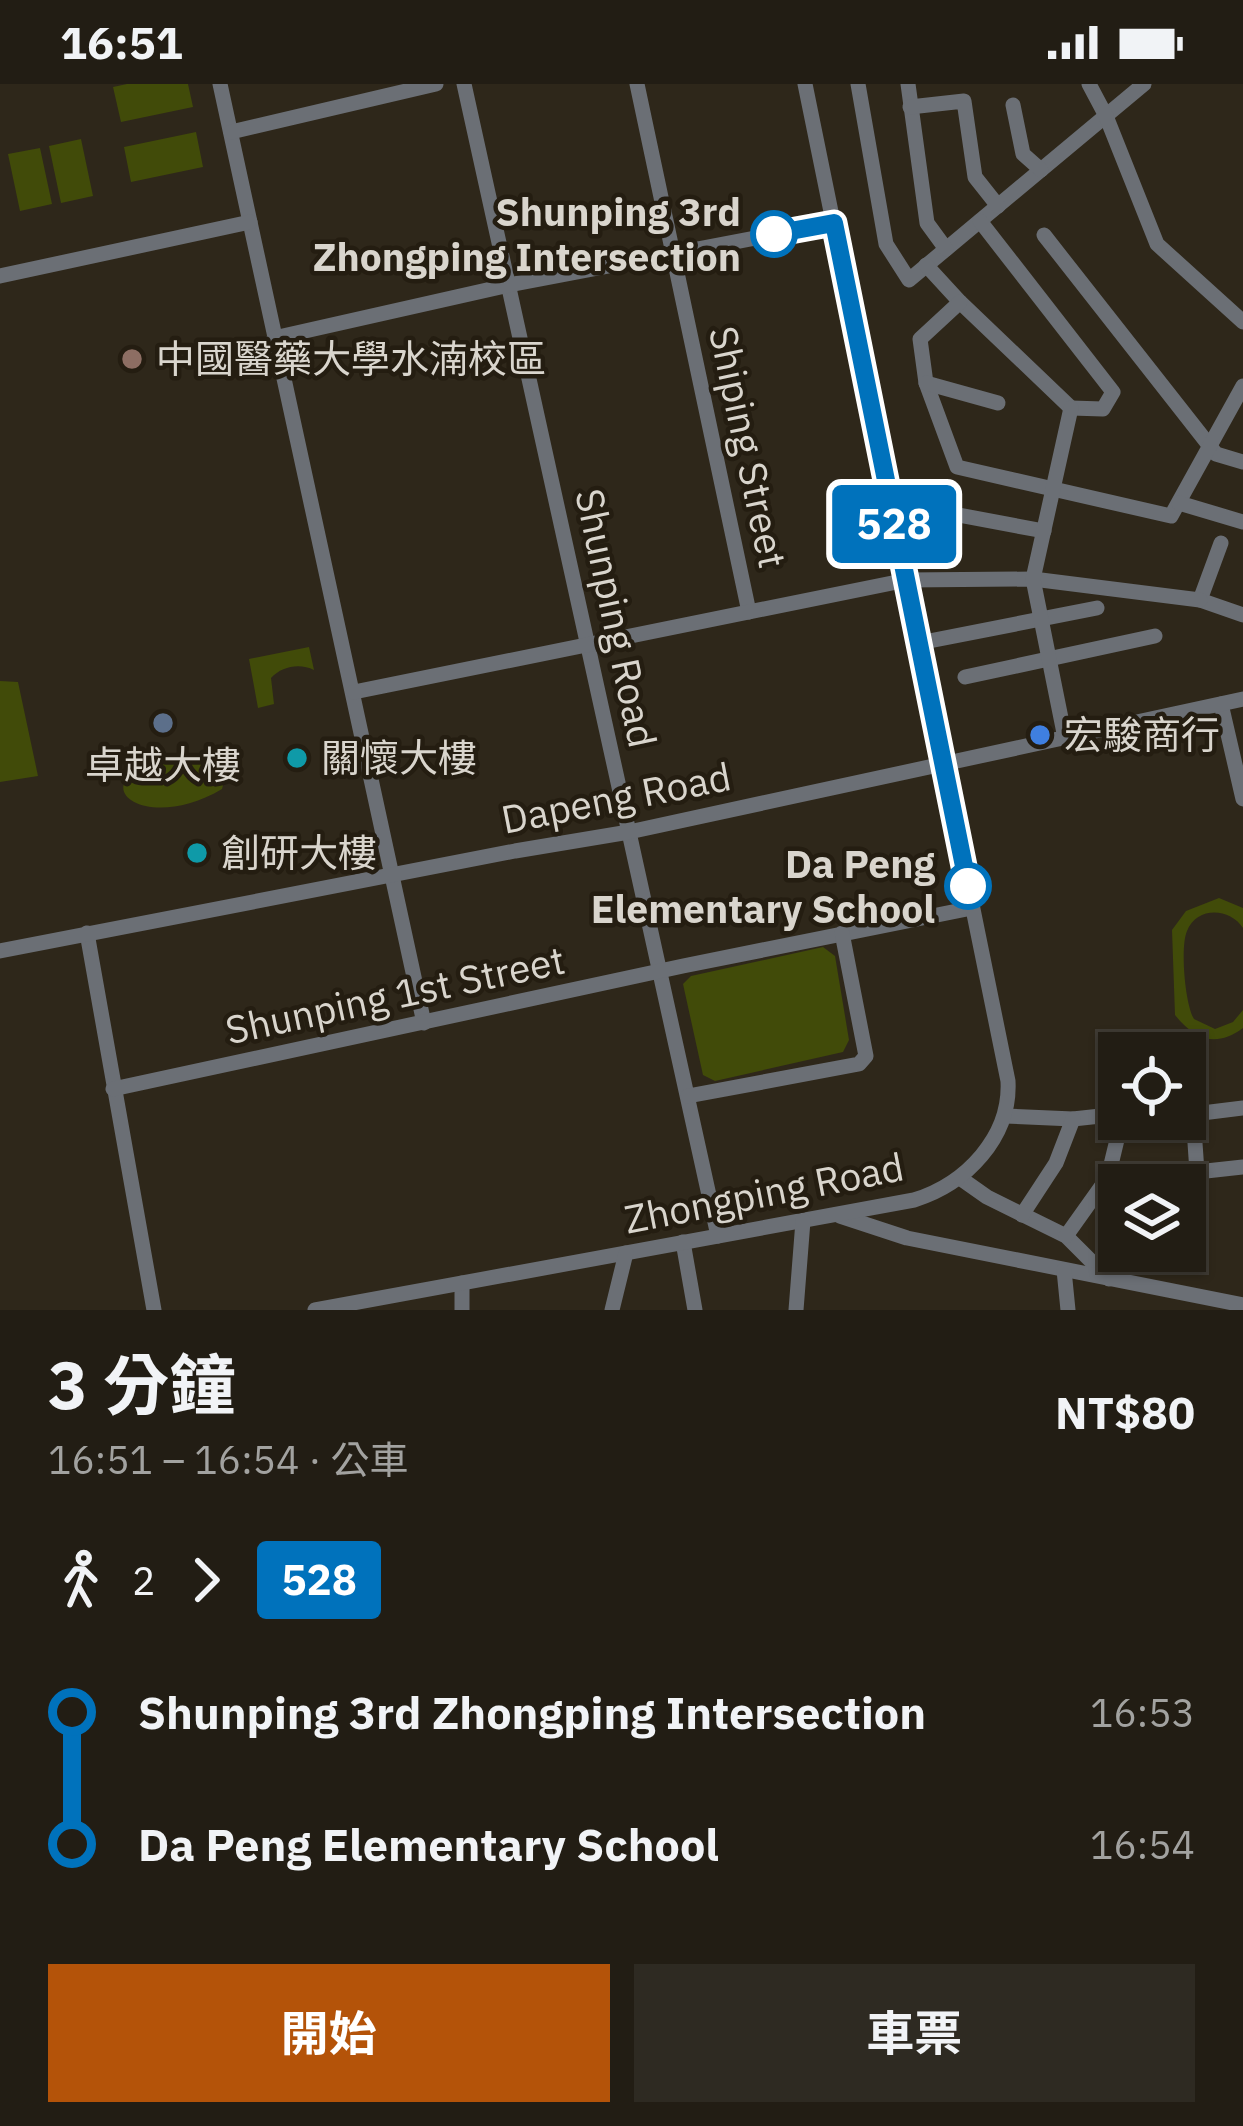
<!DOCTYPE html>
<html lang="zh-TW">
<head>
<meta charset="utf-8">
<style>
  :root { --surface:#221d14; --page:#2e2a22; --text:#f1f3f6; --muted:#a2a2a0; --line:#3f3b34; --accent:#b45309 }
  body { margin:0; font-family:"IBM Plex Sans","Noto Sans TC",sans-serif; background:var(--page); color:var(--text); height:100vh; display:flex; flex-direction:column; font-size:45px; white-space:nowrap }
  * { box-sizing:border-box; margin:0 }
  p { font-size:39px; color:var(--muted) }
  .icon { flex:none; width:66px; height:66px; fill:none; stroke:currentColor; stroke-width:2; stroke-linecap:round; stroke-linejoin:round }
  .map { position:relative; height:1226px; overflow:hidden }
  .details { display:flex; flex-direction:column; background:var(--surface); flex:1 }
  .details>* { flex:none }
  .badge { padding:0 24px; border-radius:9px; font-size:42px; line-height:78px }
  .fabs { position:absolute; left:1098px; top:948px; display:grid; gap:24px }
  .fabs a { display:grid; place-items:center; width:108px; height:108px; border-radius:0px; background:var(--surface); box-shadow:0 3px 9px #0004,0 0 0 3px var(--line); font-size:60px }
  .map>.badge { position:absolute; translate:-50% -50%; box-shadow:0 0 0 6px #fff }
  .legs { display:flex; align-items:center; gap:18px; height:132px; padding:0 48px; font-size:39px }
  .legs p { margin-inline-start:auto }
  .head { display:flex; align-items:center; justify-content:space-between; height:204px; padding:0 48px }
  h1 { font-size:66px; font-weight:700; line-height:90px }
  .primary-button { display:flex; gap:24px; margin-top:auto; padding:24px 48px }
  .primary-button a { flex:1; height:138px; border-radius:0px; background:var(--accent); color:#fff; font-size:48px; font-weight:700; line-height:138px; text-align:center }
  .primary-button a+a { background:var(--page); color:var(--text) }
  ul { padding:0 48px; list-style:none }
  li { display:flex; align-items:center; gap:42px; height:132px; font-size:45px }
  li i { display:grid; place-items:center; width:18px; height:100%; margin:0 15px; background:currentColor }
  li i::after { content:''; width:30px; height:30px; margin:-15px; border:9px solid; border-radius:50%; background:var(--surface) }
  li p { margin-inline-start:auto }
  li:first-child i { background:linear-gradient(#0000 50%,currentColor 0) }
  li:last-child i { background:linear-gradient(currentColor 50%,#0000 0) }
  .status { display:flex; justify-content:space-between; align-items:center; height:84px; padding:0 60px; background:var(--surface); direction:ltr }
  .status svg { height:33px; fill:currentColor }
  .map>svg:first-child { display:block }
</style>
</head>
<body>
<div class="status"><b>16:51</b><svg viewBox="0 0 49 12"><path d="M0 12V9h3v3zM5 12V6h3v6zM10 12V3h3v9zM15 12V0h3v12zM26 1h20v11H26zM47 4h2v5h-2z"/></svg></div>
<div class="map">
<svg width="1243" height="1226" viewBox="0 0 1243 1226">
  <rect width="100%" height="100%" fill="#2e271a"/>
  <g fill="#414b09">
    <path d="M127,0H188L193,23L121,38L113,3Z"/>
    <path d="M196,48L203,83L131,98L124,63Z"/>
    <path d="M81,55L93,112L61,119L49,62Z"/>
    <path d="M40,64L52,120L20,127L8,70Z"/>
    <path d="M309,563L314,586C300,579 282,582 271,594L274,620L258,624L249,575Z"/>
    <path d="M0,597L18,598L38,692L0,698Z"/>
    <path d="M195,671C221,672 230,678 222,705C135,757 65,685 195,671Z"/>
    <path d="M1219,814L1243,824V844C1230,824 1197,822 1187,847C1180,863 1185,920 1194,935L1215,945L1233,938L1243,926V944C1216,964 1195,956 1175,931L1172,846L1186,827Z"/>
    <path d="M823,863L835,872L849,956L843,968L715,997L703,991L683,900L691,892Z"/>
  </g>
  <g fill="none" stroke-linecap="round" stroke-linejoin="round">
    <g stroke="#6b6f75" stroke-width="15">
      <path d="M220,0L424,939"/>
      <path d="M464,0L718,1152"/>
      <path d="M637,0L749,528"/>
      <path d="M858,0L886,160L909,196L1144,0"/>
      <path d="M908,0L927,139L946,165"/>
      <path d="M1089,0L1106,32L1157,160L1243,238"/>
      <path d="M1013,21L1023,70L1041,86"/>
      <path d="M910,23L964,17L975,93L998,122"/>
      <path d="M231,48L436,0"/>
      <path d="M980,137L1113,308L1103,325L1071,324"/>
      <path d="M1044,151L1216,370L1243,378"/>
      <path d="M926,181L960,218L1071,324"/>
      <path d="M0,192L250,138"/>
      <path d="M960,218L920,255L926,299L957,383L1171,432L1243,302"/>
      <path d="M274,254L509,201L834,139"/>
      <path d="M926,299L998,319"/>
      <path d="M889,418L1044,447"/>
      <path d="M1179,419L1243,438"/>
      <path d="M1221,459L1200,516L1243,531"/>
      <path d="M919,559L1097,524"/>
      <path d="M965,593L1155,552"/>
      <path d="M354,608L907,496L1033,495L1200,516"/>
      <path d="M1221,620L1243,715"/>
      <path d="M1065,654L1033,495L1071,324"/>
      <path d="M87,849L154,1226"/>
      <path d="M0,867L515,767L629,748L1243,615"/>
      <path d="M113,1005L683,882L972,824"/>
      <path d="M688,1012L859,980L866,972L842,849"/>
      <path d="M1186,1031L1243,1024"/>
      <path d="M1005,1032L1073,1035L1119,1030"/>
      <path d="M1148,1035H1152"/>
      <path d="M1197,1088L1243,1083"/>
      <path d="M1108,1093L1197,1088L1193,1030"/>
      <path d="M960,1094L987,1113L1066,1152L1109,1195"/>
      <path d="M1022,1131L1056,1079L1073,1035"/>
      <path d="M840,1132L907,1154L1243,1221"/>
      <path d="M1066,1152L1108,1093L1122,1035"/>
      <path d="M683,1158L695,1226"/>
      <path d="M1064,1186L1068,1226"/>
      <path d="M462,1199V1226"/>
      <path d="M315,1226L914,1116C966,1100 1011,1053 1008,997L805,0"/>
      <path d="M612,1226L626,1169"/>
      <path d="M796,1226L803,1137"/>
    </g>
  </g>
  <g fill="none" stroke-linecap="round" stroke-linejoin="round">
    <defs>
      <path id="line-1" d="M774,150L834,139L968,802"/>
    </defs>
    <use href="#line-1" stroke="#fff" stroke-width="27"/>
    <use href="#line-1" stroke="#0072bc" stroke-width="18"/>
  </g>
  <g fill="#fff" stroke="#0072bc" stroke-width="6">
    <circle cx="774" cy="150" r="21"/>
    <circle cx="968" cy="802" r="21"/>
  </g>
  <circle fill="#8d6e63" stroke="#241d11" stroke-width="4.5" cx="132" cy="275" r="12"/>
  <circle fill="#5c6f8a" stroke="#241d11" stroke-width="4.5" cx="163" cy="639" r="12"/>
  <circle fill="#3f7fe0" stroke="#241d11" stroke-width="4.5" cx="1040" cy="651" r="12"/>
  <g fill="#0f9aa8" stroke="#241d11" stroke-width="4.5">
    <circle cx="297" cy="674" r="12"/>
    <circle cx="197" cy="769" r="12"/>
  </g>
  <g text-anchor="middle" stroke-width="9" stroke-linejoin="round" paint-order="stroke">
    <g font-size="39" font-weight="bold" fill="#d9d5cd" stroke="#241d11" text-anchor="end">
      <text x="741" y="142">Shunping 3rd<tspan x="741" dy="45">Zhongping Intersection</tspan></text>
      <text x="935" y="794">Da Peng<tspan x="935" dy="45">Elementary School</tspan></text>
    </g>
    <g font-size="39" fill="#d9d5cd" stroke="#241d11" text-anchor="start">
      <text x="156" y="289">中國醫藥大學水湳校區</text>
      <text x="1064" y="665">宏駿商行</text>
      <text x="321" y="688">關懷大樓</text>
      <text x="163" y="695" text-anchor="middle">卓越大樓</text>
      <text x="221" y="783">創研大樓</text>
    </g>
    <g font-size="39" fill="#d9d5cd" stroke="#241d11">
      <text transform="translate(748 363) rotate(78)" y="14">Shiping Street</text>
      <text transform="translate(616 534) rotate(78)" y="14">Shunping Road</text>
      <text transform="translate(616 714) rotate(-11)" y="14">Dapeng Road</text>
      <text transform="translate(395 911) rotate(-12)" y="14">Shunping 1st Street</text>
      <text transform="translate(764 1109) rotate(-11)" y="14">Zhongping Road</text>
    </g>
  </g>
</svg>
<div class="fabs">
<a><svg class="icon" aria-label="locate" viewBox="0 0 24 24"><circle cx="12" cy="12" r="6"/><path d="M12 2v4M12 18v4M2 12h4M18 12h4"/></svg></a>
<a><svg class="icon" aria-label="layers" viewBox="0 0 24 24"><path d="M12 4l9 5-9 5-9-5zM3 14l9 5 9-5"/></svg></a>
</div>
<b class="badge" style="left:894px;top:440px;background:#0072bc;color:#fff">528</b>
</div>
<section class="details">
<div class="head"><div><h1>3 分鐘</h1><p>16:51 – 16:54 · 公車</p></div><b>NT$80</b></div>
<div class="legs"><svg class="icon" aria-label="walk" viewBox="0 0 24 24"><circle cx="13" cy="4" r="2"/><path d="M13 8l-2 6 4 7M11 14l-3 7M7 12l3-4h3l4 4"/></svg>2<svg class="icon" aria-label="forward" viewBox="0 0 24 24"><path d="M9 5l7 7-7 7"/></svg><b class="badge" style="background:#0072bc;color:#fff">528</b></div>
<ul>
<li><i style="color:#0072bc"></i><b>Shunping 3rd Zhongping Intersection</b><p>16:53</p></li>
<li><i style="color:#0072bc"></i><b>Da Peng Elementary School</b><p>16:54</p></li>
</ul>
<div class="primary-button"><a>開始</a><a>車票</a></div>
</section>
</body>
</html>
